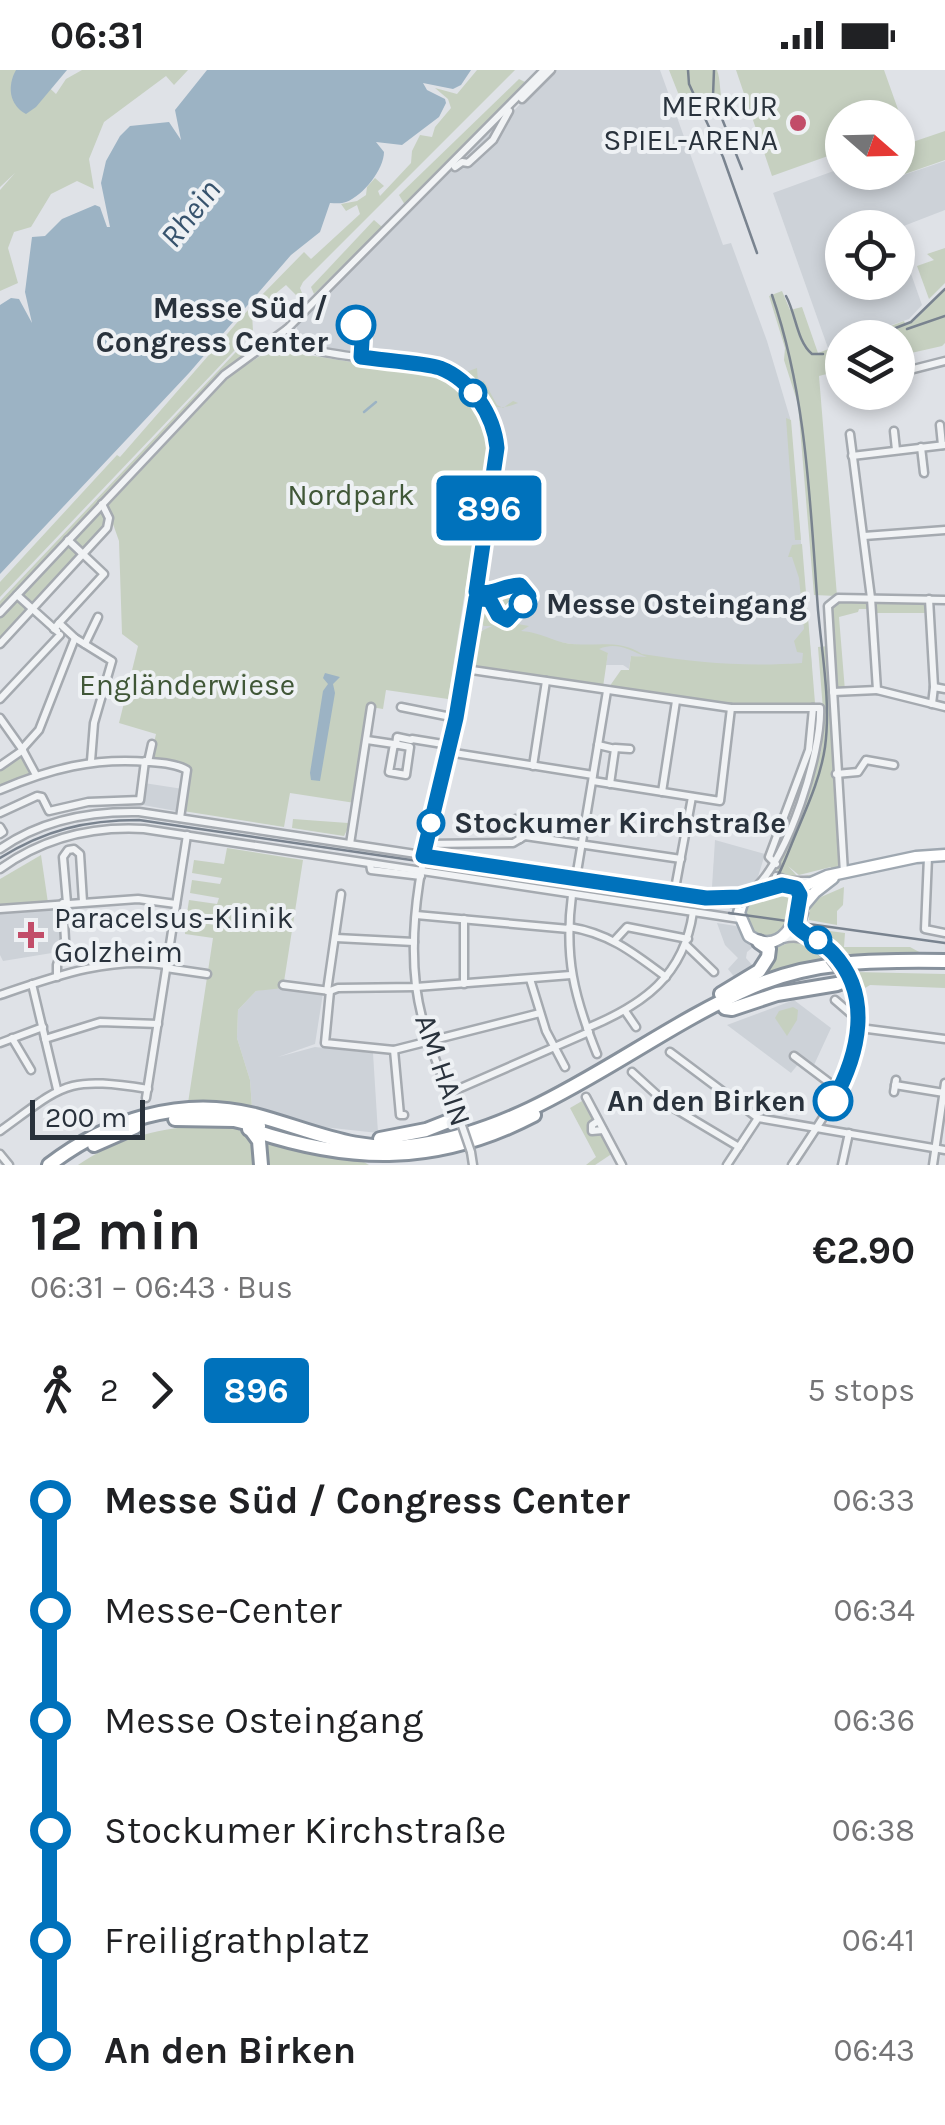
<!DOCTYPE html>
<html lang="en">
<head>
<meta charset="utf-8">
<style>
  :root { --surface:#fff; --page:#f2f2f2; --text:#202124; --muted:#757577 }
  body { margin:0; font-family:Karla,sans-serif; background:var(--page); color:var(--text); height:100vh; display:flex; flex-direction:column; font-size:38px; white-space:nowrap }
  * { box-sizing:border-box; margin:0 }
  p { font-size:32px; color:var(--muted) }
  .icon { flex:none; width:55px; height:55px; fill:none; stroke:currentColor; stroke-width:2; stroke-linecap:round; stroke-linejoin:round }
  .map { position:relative; height:1095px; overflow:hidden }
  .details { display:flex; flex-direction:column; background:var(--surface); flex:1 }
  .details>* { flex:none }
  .badge { padding:0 20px; border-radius:8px; font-size:35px; line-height:65px }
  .needle { width:65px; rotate:110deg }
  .controls { position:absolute; left:825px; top:30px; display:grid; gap:20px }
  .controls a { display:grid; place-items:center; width:90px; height:90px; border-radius:50%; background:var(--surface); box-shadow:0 5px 15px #0003; font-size:50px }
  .scale { position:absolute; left:30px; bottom:25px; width:115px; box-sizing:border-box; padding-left:10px; border:5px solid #29323c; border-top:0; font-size:28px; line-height:35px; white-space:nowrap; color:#29323c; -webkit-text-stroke:8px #eef1f4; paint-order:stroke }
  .map>.badge { position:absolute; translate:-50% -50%; box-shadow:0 0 0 5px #fff }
  .legs { display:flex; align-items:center; gap:15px; height:110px; padding:0 30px; font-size:32px }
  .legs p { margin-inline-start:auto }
  .headline { display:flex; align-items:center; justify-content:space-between; height:170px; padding:0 30px }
  h1 { font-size:55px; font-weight:700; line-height:75px }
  ul { padding:0 30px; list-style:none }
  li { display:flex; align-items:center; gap:35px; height:110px; font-size:38px }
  li i { display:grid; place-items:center; width:15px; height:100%; margin:0 12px; background:currentColor }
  li i::after { content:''; width:25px; height:25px; margin:-12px; border:8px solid; border-radius:50%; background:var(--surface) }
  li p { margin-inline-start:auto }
  li:first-child i { background:linear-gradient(#0000 50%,currentColor 0) }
  li:last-child i { background:linear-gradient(currentColor 50%,#0000 0) }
  .status { display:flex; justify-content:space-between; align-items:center; height:70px; padding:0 50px; background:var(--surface); direction:ltr }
  .status svg { height:28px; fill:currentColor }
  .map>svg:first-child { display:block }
</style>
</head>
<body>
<div class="status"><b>06:31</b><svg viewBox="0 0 49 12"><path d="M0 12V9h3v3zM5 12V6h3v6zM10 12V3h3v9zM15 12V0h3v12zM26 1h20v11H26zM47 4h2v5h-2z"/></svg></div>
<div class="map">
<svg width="945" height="1095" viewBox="0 0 945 1095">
  <rect width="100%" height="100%" fill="#dfe2e7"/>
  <g fill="#cdd2d8" fill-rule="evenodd">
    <path d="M552,0H660L723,175L731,173L767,271L790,348L812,597L749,598L631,586L629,599L623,595H606L608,583L598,581V578L474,559L503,379L502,365L489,339L468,314L445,300L324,280L304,270L297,261V250L494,56L507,48Z"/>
    <path d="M945,91V140L901,157L909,178L903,181L922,235L909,249L856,267L842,268V272L828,278L773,123L842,98V102L876,103L880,113ZM842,158H898V212H842Z"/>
    <path d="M144,713L183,719L180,738L176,741L143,735Z"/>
    <path d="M715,770L765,784L757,810L740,819L712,817Z"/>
    <path d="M61,839L62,859L58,882L3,891L0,885V844Z"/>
    <path d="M717,853L736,856L753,877L747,882L746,888L752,895L736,909L728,899L738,888L725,875Z"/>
    <path d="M279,917L323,923L315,974L278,987L315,977L373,983L378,1063L323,1057L252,1038L250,1010L237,968L238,940L256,921Z"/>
    <path d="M794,930L831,958L814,995L804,987L791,1003L727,955Z"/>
  </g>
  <g fill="#c6d0c0">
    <path d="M0,0H43L42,11L56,24L66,9L82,0H188L174,15L166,6L104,52L89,89L94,119L77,111L51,124L31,157L14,162L8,178L18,213L0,221V120L15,103L0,117Z"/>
    <path d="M477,0H515L303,212L300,218L304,228L301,230L286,215L252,243L253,261L0,527V512L117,385L120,387L255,232L304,182L311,189L360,144L357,135L346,141L341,134L357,131L366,125L367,117L375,108L384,116L378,121L380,126L411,93L412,81L420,65L432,67L435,57L451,38L448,29L435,18L457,24Z"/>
    <path d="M669,0H717C721,10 719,24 724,38L698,48L680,28Z"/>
    <path d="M736,0H884L905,59L898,62V48H842V81L772,106Z"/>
    <path d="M519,9L527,13L405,135L399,125Z"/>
    <path d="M945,61V90L879,113L876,103L898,102V77Z"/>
    <path d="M374,150L382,157L314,224L311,217Z"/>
    <path d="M945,178V213L929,229L917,196L934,190L927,184Z"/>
    <path d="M945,220V273L942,276L898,286V268L861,267L904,251L906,255L913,252Z"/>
    <path d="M782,221L790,240L802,237L818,283L842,274V300L819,306L837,526L814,525L798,334L784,290L785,278L769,226Z"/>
    <path d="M251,266L240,278L243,281L267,270L221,301L0,536V531Z"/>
    <path d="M271,279L432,305C459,318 481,341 489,370L448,629L386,620L383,639L371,637L355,733L290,723L284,757L183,741L188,702L150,690L156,664L119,653L138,576L122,564L119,471L107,437L231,305Z"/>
    <path d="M477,298L478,312L484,311L497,335L503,338L513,331L518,333C486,346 487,327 466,307V302Z"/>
    <path d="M786,348L791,350L801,470H795Z"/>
    <path d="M103,439L108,454L0,572V547Z"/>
    <path d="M802,474L815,633L812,635H731L607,620L621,600H629L631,586L647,587C630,581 618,571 599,579L608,583L603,617L470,595L475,564L492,556H484L479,551L485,531L490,534L501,551L529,556L521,561C534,562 541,565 552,569C582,582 615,565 642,584C700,593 745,597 802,593L803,583L797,582L794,571L804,559L799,508L792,487H788L792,475Z"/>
    <path d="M520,518L522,523L507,540L495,537L492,529L496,522Z"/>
    <path d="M843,531H867L870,539H859L858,542L839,547L845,621L835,619L831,537Z"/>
    <path d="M873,532H926L928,543H873Z"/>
    <path d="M828,576L842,796L841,799L831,802V797L799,805L788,796L798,807L822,803L805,812L778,806L777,801L821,681L824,652L818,577Z"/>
    <path d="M19,683L30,705L0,717V697Z"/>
    <path d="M293,749L348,753L350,749L352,753L351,760H347L344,766L292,758Z"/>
    <path d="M227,778L303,790L283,918L256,921L238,940L237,968L250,1010L252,1038L231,1033H188L213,868L185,864L186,850L214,855L216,848L187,843L189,830L217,834L219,828L190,823L192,810L220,814L222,808L192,803L194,790L224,794Z"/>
    <path d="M41,785L48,833L0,838V809Z"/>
    <path d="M788,817L799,826L783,866L754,868L741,836H732L731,830Z"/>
    <path d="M844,817L843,835L837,841V855L809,850L810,834L800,851L814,827V830Z"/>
    <path d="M807,858L845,863L844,877H910L921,883L842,888L828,871Z"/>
    <path d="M793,871L813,879L826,890L737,915L771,880Z"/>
    <path d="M855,902L945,904V918L870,915L860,921Z"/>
    <path d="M793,937L798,940L797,950L787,966L775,948L779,941Z"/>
    <path d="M582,1031L613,1083L595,1095H586L596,1087L570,1038Z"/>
    <path d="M198,1056C237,1058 250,1052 255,1095H78C115,1070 154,1059 198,1056Z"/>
    <path d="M270,1071L364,1092L369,1095H267L266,1076Z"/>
  </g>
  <g fill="#9cb3c4">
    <path d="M16,0H67L36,37L26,44C9,35 7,16 16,0Z"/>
    <path d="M207,0H471L461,15L453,19L423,13L427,20L445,29L446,33L439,47L402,75L376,72L384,82C384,99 363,126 346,132C341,134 335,133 330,133L320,162L291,185L189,303L0,504V235L11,228L19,229L32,253L25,222L32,167L45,166L62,149L95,135L100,137L107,157H110L101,113L106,91L120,66L130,56L169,52L181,70L175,40Z"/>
    <path d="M325,603L340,607L333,614L335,623L320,711L311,710L310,703L323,621L328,614L323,608Z"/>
  </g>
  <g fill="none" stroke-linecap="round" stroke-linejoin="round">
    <path stroke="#9cb3c4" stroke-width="2.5" d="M364,342L376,332"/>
    <defs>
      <g id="minor">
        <path d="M522,29L551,0"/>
        <path d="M455,97L462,92L468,93L493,70L509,41"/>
        <path d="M287,259L302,273L320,281C358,290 400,289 436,297C472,306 498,354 497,389C485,474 473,561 456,646C438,735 405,824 416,916C422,963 441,1004 459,1047"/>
        <path d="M898,303L945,291"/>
        <path d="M940,355L942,375"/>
        <path d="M894,361L896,380"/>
        <path d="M850,364L871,528L877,620L945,637"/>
        <path d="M921,377L924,403"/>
        <path d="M852,386L945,375"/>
        <path d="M864,466L945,460"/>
        <path d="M17,525L57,561"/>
        <path d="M929,529L934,617"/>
        <path d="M0,543L224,305L287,259L544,0"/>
        <path d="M59,553L104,504L68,470"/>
        <path d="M54,559L59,553L75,568L112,591L94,653L91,691"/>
        <path d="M0,574L107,458L109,448L102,434"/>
        <path d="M85,574L98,547"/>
        <path d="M465,599L731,638H820C822,682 788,788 756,817"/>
        <path d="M833,622L877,620"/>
        <path d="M0,629L60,565"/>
        <path d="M932,634L934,617L945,619"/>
        <path d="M401,637L456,648"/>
        <path d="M0,648L22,679L36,705"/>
        <path d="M412,669L449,675"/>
        <path d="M367,670L394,674L389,702L406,705L410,677L394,674"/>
        <path d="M396,675L397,667L411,670"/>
        <path d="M598,675L615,679L610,714"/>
        <path d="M615,678L630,679"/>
        <path d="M22,679L39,660L75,568"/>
        <path d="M448,682L593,705"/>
        <path d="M148,692L152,674"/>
        <path d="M0,696L23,680"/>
        <path d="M533,696L546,611"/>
        <path d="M836,704L858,702L866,690L894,695"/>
        <path d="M593,711L720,731L731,638"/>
        <path d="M0,720C49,699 95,687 149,692C162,693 177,694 187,700L180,748"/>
        <path d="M662,722L676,631"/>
        <path d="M0,743L37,726L42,727L49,741L88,732L140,730L145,691"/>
        <path d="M516,749L520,769"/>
        <path d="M0,757L3,762L0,764"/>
        <path d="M350,774L371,637"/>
        <path d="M425,774L513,773L525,766L681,789"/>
        <path d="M0,779C41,750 89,741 139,742L706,828H733L748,824"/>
        <path d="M928,787L925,859L945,863"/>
        <path d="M370,794L371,800L421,806"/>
        <path d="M776,794L769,787L809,680L813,638"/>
        <path d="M0,799C43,768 91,756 144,759L740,849"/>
        <path d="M844,803L828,536L838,528L945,530"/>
        <path d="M776,806L788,811H808"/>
        <path d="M576,808L607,621"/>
        <path d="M674,824L692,727"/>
        <path d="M572,825C564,887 574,927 597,984"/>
        <path d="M67,833L63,787L68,780L74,779L80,784L83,832"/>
        <path d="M0,839L138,829L176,834"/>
        <path d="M416,845L569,859"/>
        <path d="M464,849V914"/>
        <path d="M569,857C609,863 634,883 666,907"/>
        <path d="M800,861L822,873L837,888"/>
        <path d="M336,868L414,872"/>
        <path d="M783,869C804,863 816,875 830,889"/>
        <path d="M615,870L627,857L688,869"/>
        <path d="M686,875L714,902"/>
        <path d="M166,898L207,904"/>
        <path d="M57,907V895L65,870L63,833"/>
        <path d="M530,909L546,961L565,997"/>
        <path d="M32,914L57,1019"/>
        <path d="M283,915L330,921L338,918L416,917L571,905"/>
        <path d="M327,921L341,824"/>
        <path d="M330,921L325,973L394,980L540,943"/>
        <path d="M0,925C53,907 110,886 167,895"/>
        <path d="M835,930L850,943H857"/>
        <path d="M625,941L636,957"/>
        <path d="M587,958C643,935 684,906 693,842"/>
        <path d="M860,958L945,969"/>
        <path d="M12,968L31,1000"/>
        <path d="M45,969L100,952L158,954"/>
        <path d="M0,973L43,957"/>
        <path d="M394,980L400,1045H404"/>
        <path d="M670,982L758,1048L945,1080"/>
        <path d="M794,986L839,1020"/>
        <path d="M632,1002L667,1034L739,1077"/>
        <path d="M895,1015L944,1023"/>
        <path d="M894,1022L896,1010"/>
        <path d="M449,1023L589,962"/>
        <path d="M586,1027L622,1095"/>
        <path d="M146,1028L187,765"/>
        <path d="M598,1051L592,1055V1061L603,1060"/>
        <path d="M0,1061C65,1014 65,1006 148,1019"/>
        <path d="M471,1082L473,1095"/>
        <path d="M0,1084L9,1095"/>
        <path d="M727,1095L758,1048"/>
        <path d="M792,1095C828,1040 880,973 849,905"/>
        <path d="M842,1095L849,1063"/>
        <path d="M933,1095L945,1013"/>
      </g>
      <g id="major">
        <path d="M793,816L799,821C801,850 781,887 749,866L739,843L742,833L753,822L769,817H802L827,806L916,787L945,785"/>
        <path d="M799,841L815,822L833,808"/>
        <path d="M802,843L799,852L803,861"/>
      </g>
      <g id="highway">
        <path d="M721,924L759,901L768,887L769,879L759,872"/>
        <path d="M725,938L732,939L777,924L837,914L845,911L848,904"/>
        <path d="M175,1049L234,1050L259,1056"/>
        <path d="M249,1059C352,1094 438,1095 534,1045"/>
        <path d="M251,1060L259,1071L261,1095"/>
        <path d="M380,1069L426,1060L459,1047"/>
        <path d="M94,1075L135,1057"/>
        <path d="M49,1095C108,1050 181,1026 255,1045C312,1060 356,1084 417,1075C542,1057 640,966 752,917C814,890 878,890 945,891"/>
      </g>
    </defs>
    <use href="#minor" stroke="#a5aab0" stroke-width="11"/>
    <use href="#major" stroke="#9fa8b1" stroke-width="15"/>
    <use href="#highway" stroke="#87919c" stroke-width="18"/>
    <use href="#minor" stroke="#f1f3f5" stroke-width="6"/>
    <use href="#major" stroke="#fff" stroke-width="10"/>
    <use href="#highway" stroke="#fff" stroke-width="12"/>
    <g stroke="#79838f" stroke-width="2.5">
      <path d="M688,0L689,14L723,87L757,183"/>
      <path d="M714,0L713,26L742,99"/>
      <path d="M786,226C796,244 797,272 812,284H823"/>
      <path d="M907,259L945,246"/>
      <path d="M870,268L911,252L945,219"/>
      <path d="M0,788C45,760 86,750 139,750L731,837C768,838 778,807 790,778C803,745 820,712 825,677C831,633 822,585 818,540C810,434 807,327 772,225"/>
      <path d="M729,843L945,873"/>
    </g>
    <defs>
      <g id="minor-bridge">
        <path d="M837,888L848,904"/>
        <path d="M830,889L842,905"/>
        <path d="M459,1047L471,1082"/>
      </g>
    </defs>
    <use href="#minor-bridge" stroke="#a5aab0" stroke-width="11" stroke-linecap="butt"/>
    <use href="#minor-bridge" stroke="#f1f3f5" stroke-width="6"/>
  </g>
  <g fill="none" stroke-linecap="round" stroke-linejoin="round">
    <defs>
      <path id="line-1" d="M356,255L362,271L361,287C380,290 425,293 440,298C471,310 494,345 497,378L476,522C495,525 501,516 520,515L529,526L507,550L498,545L490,530L476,528L456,648L423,786L706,828L740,827L782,815L796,818L800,825L795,855C805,867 822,871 833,883C873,926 859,984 833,1031"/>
    </defs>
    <use href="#line-1" stroke="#fff" stroke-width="22"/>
    <use href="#line-1" stroke="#0072bc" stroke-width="15"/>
  </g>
  <g fill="#c24d69" stroke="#eef1f4" stroke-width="4">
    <circle cx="798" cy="53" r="10"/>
    <path d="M26 850h10v10h10v10h-10v10h-10v-10h-10v-10h10z"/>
  </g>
  <g fill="#fff" stroke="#0072bc" stroke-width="5">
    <circle cx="356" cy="255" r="18"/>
    <circle cx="473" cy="323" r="12"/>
    <circle cx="523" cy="534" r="12"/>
    <circle cx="431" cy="753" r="12"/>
    <circle cx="818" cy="870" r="12"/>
    <circle cx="833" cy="1031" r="18"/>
  </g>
  <g text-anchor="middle" stroke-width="8" stroke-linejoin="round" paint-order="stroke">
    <g font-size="30" fill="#29323c" stroke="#eef1f4" text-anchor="end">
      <text x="778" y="46">MERKUR<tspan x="778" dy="34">SPIEL-ARENA</tspan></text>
      <text x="54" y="858" text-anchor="start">Paracelsus-Klinik<tspan x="54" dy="34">Golzheim</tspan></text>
    </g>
    <g font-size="30" font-weight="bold" fill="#29323c" stroke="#eef1f4" text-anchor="end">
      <text x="328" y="248">Messe Süd /<tspan x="328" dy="34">Congress Center</tspan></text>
      <text x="546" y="544" text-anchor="start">Messe Osteingang</text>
      <text x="454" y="763" text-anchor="start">Stockumer Kirchstraße</text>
      <text x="806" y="1041">An den Birken</text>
    </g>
    <g font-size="30" fill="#405737" stroke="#eef1f4">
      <text x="351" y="435">Nordpark</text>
      <text x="187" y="625">Engländerwiese</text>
    </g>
    <g font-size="30" fill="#29323c" stroke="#eef1f4">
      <text transform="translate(443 1000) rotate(71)" y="10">AM HAIN</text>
    </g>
    <g font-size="32" font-style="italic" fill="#37536d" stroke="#eef1f4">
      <text transform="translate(190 143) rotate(-52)" y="11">Rhein</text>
    </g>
  </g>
</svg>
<div class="controls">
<a><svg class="needle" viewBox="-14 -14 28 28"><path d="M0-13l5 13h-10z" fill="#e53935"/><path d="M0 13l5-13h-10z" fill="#757577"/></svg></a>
<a><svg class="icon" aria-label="locate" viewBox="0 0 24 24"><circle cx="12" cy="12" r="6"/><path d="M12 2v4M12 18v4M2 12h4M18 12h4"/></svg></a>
<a><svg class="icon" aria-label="layers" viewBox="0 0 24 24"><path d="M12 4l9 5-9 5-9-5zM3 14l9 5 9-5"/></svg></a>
</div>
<div class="scale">200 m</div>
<b class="badge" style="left:489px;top:438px;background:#0072bc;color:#fff">896</b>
</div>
<section class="details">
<div class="headline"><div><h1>12 min</h1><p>06:31 – 06:43 · Bus</p></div><b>€2.90</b></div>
<div class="legs"><svg class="icon" aria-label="walk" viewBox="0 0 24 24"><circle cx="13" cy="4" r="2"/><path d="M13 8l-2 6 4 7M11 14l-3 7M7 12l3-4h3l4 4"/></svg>2<svg class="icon" aria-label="forward" viewBox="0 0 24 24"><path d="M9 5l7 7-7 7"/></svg><b class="badge" style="background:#0072bc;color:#fff">896</b><p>5 stops</p></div>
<ul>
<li><i style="color:#0072bc"></i><b>Messe Süd / Congress Center</b><p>06:33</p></li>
<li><i style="color:#0072bc"></i><span>Messe-Center</span><p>06:34</p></li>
<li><i style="color:#0072bc"></i><span>Messe Osteingang</span><p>06:36</p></li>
<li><i style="color:#0072bc"></i><span>Stockumer Kirchstraße</span><p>06:38</p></li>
<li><i style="color:#0072bc"></i><span>Freiligrathplatz</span><p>06:41</p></li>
<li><i style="color:#0072bc"></i><b>An den Birken</b><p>06:43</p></li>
</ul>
</section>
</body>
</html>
